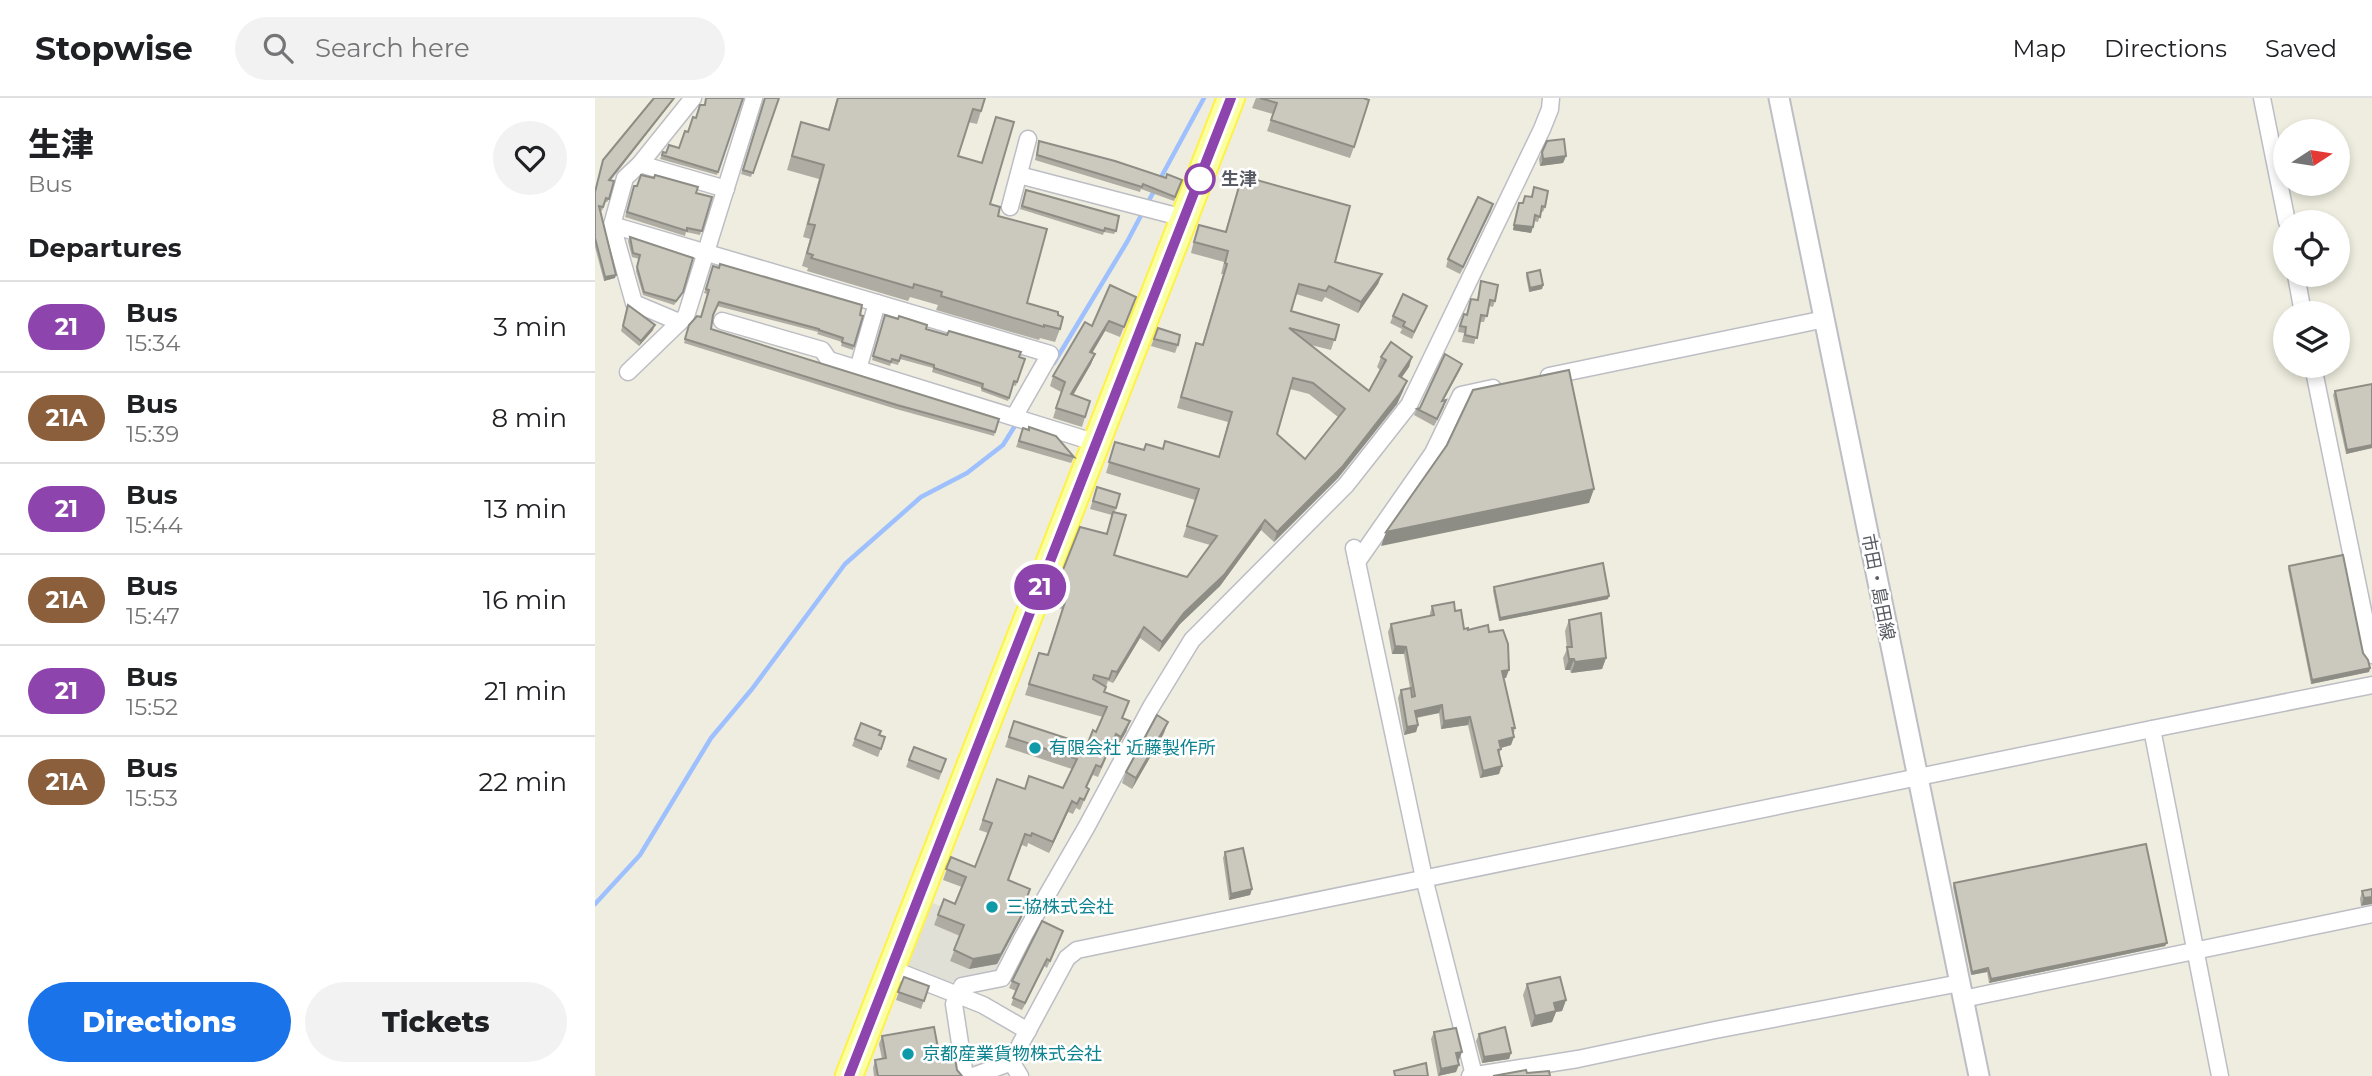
<!DOCTYPE html>
<html lang="en">
<head>
<meta charset="utf-8">
<style>
  :root { --surface:#fff; --page:#f2f2f2; --text:#202124; --muted:#757577; --line:#e0e0e0; --accent:#1a73e8 }
  body { margin:0; font-family:Montserrat,"Noto Sans JP",sans-serif; background:var(--page); color:var(--text); height:100vh; display:flex; flex-direction:column; font-size:26px; white-space:nowrap }
  * { box-sizing:border-box; margin:0 }
  p { font-size:23px; color:var(--muted) }
  .icon { flex:none; width:38px; height:38px; fill:none; stroke:currentColor; stroke-width:2; stroke-linecap:round; stroke-linejoin:round }
  .map { position:relative; flex:1; overflow:hidden }
  .panel { display:flex; flex-direction:column; background:var(--surface); width:595px }
  .panel>* { flex:none }
  .badge { padding:0 14px; border-radius:23px; font-size:24px; line-height:46px }
  .needle { width:46px; rotate:78deg }
  .controls { position:absolute; left:1678px; top:21px; display:grid; gap:14px }
  .controls a { display:grid; place-items:center; width:77px; height:77px; border-radius:50%; background:var(--surface); box-shadow:0 4px 10px #0003; font-size:35px }
  .map>.badge { position:absolute; translate:-50% -50%; box-shadow:0 0 0 4px #fff }
  h2 { padding:0 28px; font-size:26px; line-height:63px }
  .round { display:grid; place-items:center; flex:none; width:74px; height:74px; border-radius:37px; background:var(--page) }
  .overview { display:flex; align-items:center; justify-content:space-between; height:119px; padding:0 28px }
  h1 { font-size:33px; font-weight:800; line-height:52px }
  .primary-button { display:flex; gap:14px; margin-top:auto; padding:14px 28px }
  .primary-button a { flex:1; height:80px; border-radius:42px; background:var(--accent); color:#fff; font-size:28px; font-weight:800; line-height:80px; text-align:center }
  .primary-button a+a { background:var(--page); color:var(--text) }
  ul { padding:0; list-style:none }
  li { display:flex; align-items:center; gap:21px; height:91px; padding:0 28px; border-top:2px solid var(--line) }
  li div { flex:1 }
  li b { display:block; font-size:26px }
  li em { font-style:normal }
  li .badge { min-width:77px; font-weight:700; text-align:center }
  header { display:flex; align-items:center; gap:42px; box-sizing:border-box; height:98px; padding:0 35px; background:var(--surface); border-bottom:2px solid var(--line) }
  header strong { font-size:33px }
  nav { display:flex; gap:38px; margin-inline-start:auto; font-size:24px }
  .search { width:490px; height:63px; background:var(--page); display:flex; align-items:center; gap:18px; box-sizing:border-box; padding:0 24px; border-radius:38px; color:var(--muted); font-size:26px }
  main { display:flex; flex:1; min-height:0 }
  .map>svg:first-child { display:block }
</style>
</head>
<body>
<header>
<strong>Stopwise</strong>
<div class="search"><svg class="icon" aria-label="search" viewBox="0 0 24 24"><circle cx="10" cy="10" r="6"/><path d="M15 15l6 6"/></svg>Search here</div>
<nav><a>Map</a><a>Directions</a><a>Saved</a></nav>
</header>
<main>
<section class="panel">
<div class="overview"><div><h1>生津</h1><p>Bus</p></div><a class="round"><svg class="icon" aria-label="heart" viewBox="0 0 24 24"><path d="M12 20l-8-8c-3-5 5-10 8-4 3-6 11-1 8 4z"/></svg></a></div>
<h2>Departures</h2>
<ul>
<li><span class="badge" style="background:#8e44ad;color:#fff">21</span><div><b>Bus</b><p>15:34</p></div><em>3 min</em></li>
<li><span class="badge" style="background:#8b5e3c;color:#fff">21A</span><div><b>Bus</b><p>15:39</p></div><em>8 min</em></li>
<li><span class="badge" style="background:#8e44ad;color:#fff">21</span><div><b>Bus</b><p>15:44</p></div><em>13 min</em></li>
<li><span class="badge" style="background:#8b5e3c;color:#fff">21A</span><div><b>Bus</b><p>15:47</p></div><em>16 min</em></li>
<li><span class="badge" style="background:#8e44ad;color:#fff">21</span><div><b>Bus</b><p>15:52</p></div><em>21 min</em></li>
<li><span class="badge" style="background:#8b5e3c;color:#fff">21A</span><div><b>Bus</b><p>15:53</p></div><em>22 min</em></li>
</ul>
<div class="primary-button"><a>Directions</a><a>Tickets</a></div>
</section>
<div class="map">
<svg width="1777" height="978" viewBox="0 0 1777 978">
  <rect width="100%" height="100%" fill="#eeeddf"/>
  <path fill="#e1e0d7" d="M335,804L421,838L407,872L352,885L310,867Z"/>
  <g fill="none" stroke-linecap="round" stroke-linejoin="round">
    <g stroke="#9ec0ff" stroke-width="4.5">
      <path d="M564,83L609,0"/>
      <path d="M459,265L532,144L560,91"/>
      <path d="M0,806L45,757L116,640L157,591L250,466L326,399L372,375L408,347L423,323"/>
    </g>
    <defs>
      <g id="minor">
        <path d="M1667,0L1692,124"/>
        <path d="M45,66L131,91"/>
        <path d="M424,77L589,120"/>
        <path d="M415,109L433,41"/>
        <path d="M17,127L455,256L419,319"/>
        <path d="M1701,177L1708,215"/>
        <path d="M127,223L227,252L234,262L502,345"/>
        <path d="M84,224L39,205L17,127L30,80L45,66L98,0"/>
        <path d="M1718,268L1777,557"/>
        <path d="M263,271L282,205"/>
        <path d="M33,274L91,218L159,0"/>
        <path d="M954,278L1230,221"/>
        <path d="M759,450L829,780L879,977"/>
        <path d="M762,464L838,355L866,297L898,290"/>
        <path d="M1557,631L1625,978"/>
        <path d="M297,871L388,907L433,933"/>
        <path d="M1368,901L1777,816"/>
        <path d="M415,962L425,978"/>
        <path d="M370,978L359,906L367,888L407,880L429,837L492,728L556,609L597,542L751,387L814,307L947,31L955,11L956,0"/>
        <path d="M378,978L409,967L419,958L472,860L482,852L1557,631L1777,587"/>
        <path d="M875,978L983,961L1120,932L1365,885"/>
      </g>
      <path id="tertiary" d="M1184,0L1384,978"/>
      <path id="primary" d="M254,978L636,0"/>
    </defs>
    <use href="#minor" stroke="#bdbec5" stroke-width="19"/>
    <use href="#tertiary" stroke="#bdbec5" stroke-width="23"/>
    <use href="#primary" stroke="#fff247" stroke-width="30"/>
    <use href="#minor" stroke="#fff" stroke-width="16"/>
    <use href="#tertiary" stroke="#fff" stroke-width="19"/>
    <use href="#primary" stroke="#faffa3" stroke-width="26"/>
  </g>
  <g fill="#afada3" fill-rule="evenodd">
    <path d="M59,0H80L16,82L14,101L12,104H10L7,113L5,112L20,180L9,183L0,149V93Z"/>
    <path d="M111,0H148L122,77L65,61L68,54L71,55L84,50L101,20L109,7Z"/>
    <path d="M169,0H184L156,79L146,76L169,2Z"/>
    <path d="M242,0H390L382,26L373,24L363,58L386,65L401,19L395,106L403,118L432,205L463,217L465,231L460,244L445,240L444,242L341,212L343,207L315,199L313,203L212,173L213,170L207,168L215,141L208,139L224,81L192,72L206,24L233,31Z"/>
    <path d="M661,0H768L759,49L755,60L672,33L678,16L657,10Z"/>
    <path d="M444,43L571,80L587,82L579,103L546,91L545,94L440,62Z"/>
    <path d="M947,54L971,58L968,65L945,68L944,61Z"/>
    <path d="M647,78L740,164L787,176L783,186L763,215L730,199L727,204L701,196L696,213L744,227L736,252L716,247L774,293L785,272L782,269L786,259H817L814,269L807,279L812,283L808,293L802,306L743,380L679,444L666,432L625,488L585,526L564,554L545,540L518,585L513,583L509,594L528,620L535,623L531,634L522,649L517,647L503,679L498,677L492,689L494,691L485,712L481,710L478,716L473,714L454,755L433,745L432,749L427,747L413,782L428,810L426,821L402,866L374,871L355,863L365,838L339,827L349,801L360,806L367,789L348,782L356,759L380,769L393,735L384,732L402,681L429,691L468,690L477,671L410,649L419,623L492,647L501,634L508,619L430,597L444,555L452,557L467,511L455,508L485,429L511,436L517,417L495,411L502,389L525,396L520,414L519,457L592,479L615,447L588,439L600,402L511,375L520,344L549,352L567,351L624,358L633,324L582,310L601,245L607,247L628,176H626L629,164L596,155L600,138L604,127L630,134ZM695,291L714,296L743,319L710,361L682,336Z"/>
    <path d="M39,88L117,99L105,137L91,134L90,138L30,119Z"/>
    <path d="M939,89L950,109L948,114L946,113L943,124L939,123L936,135L918,132L924,105H927L936,99Z"/>
    <path d="M431,92L521,133L519,136L509,134L508,137L425,111Z"/>
    <path d="M898,106L865,176L851,169L853,161Z"/>
    <path d="M35,139L86,198L79,207L48,197L41,173L44,161L37,159L33,143Z"/>
    <path d="M118,168L268,218L258,252L246,248L247,244L222,236L223,234L122,208L118,218L116,231L404,321L399,338L301,311L89,245L94,227L106,219L112,196L109,195Z"/>
    <path d="M932,175L948,187L947,191L934,194L931,178Z"/>
    <path d="M886,183L900,203L898,209L894,208L889,224H885L879,246L867,244L869,235L863,234L864,228L869,216L871,217L876,201L882,202Z"/>
    <path d="M541,199L525,239L510,233L497,255L500,256L496,266L478,297L495,303L487,329L458,320L466,294L455,288L458,278L497,228Z"/>
    <path d="M33,207L58,232L44,248L26,233Z"/>
    <path d="M832,208L817,241L805,235L807,231L795,225L798,218Z"/>
    <path d="M290,217L331,231L424,259L422,284L421,288L418,287L413,303L386,293L387,290L337,274L338,270L305,261L303,267L296,265L295,268L277,262Z"/>
    <path d="M563,230L583,247L580,255L556,248Z"/>
    <path d="M867,266L848,303L849,309L839,328L819,317L822,311L825,310Z"/>
    <path d="M1777,286V350L1751,356L1738,297L1740,293Z"/>
    <path d="M428,330L479,359L476,365L421,349Z"/>
    <path d="M1694,468L1768,555L1775,570L1774,574L1716,586L1693,471Z"/>
    <path d="M899,489L1013,501L904,523L898,493Z"/>
    <path d="M837,508L860,513L869,531L894,534L911,580H909L920,630L916,647L906,650L904,657V676L885,680L873,627L846,631L844,615L822,620L823,627L821,634L809,637L803,600L806,592L815,590L809,556H797L793,534L796,526L835,518V515Z"/>
    <path d="M974,522L1011,560L1007,571L976,575L975,572H970L968,560L972,551L970,533Z"/>
    <path d="M266,625L284,637L290,639L283,659L257,648Z"/>
    <path d="M569,635L537,691L527,685L531,674Z"/>
    <path d="M319,649L351,661L344,682L311,669Z"/>
    <path d="M630,754L657,791L655,797L634,802L628,760Z"/>
    <path d="M1359,785L1572,845L1570,848L1394,885L1392,874L1376,877L1358,789Z"/>
    <path d="M1777,791L1766,808L1765,801L1767,793Z"/>
    <path d="M468,833L452,870L449,868L427,912L416,907L421,893L414,890L417,883Z"/>
    <path d="M309,879L334,888L326,911L301,902Z"/>
    <path d="M932,886L971,902L967,913L961,914L957,924L936,929L928,897Z"/>
    <path d="M839,934L864,962H863L861,974L843,978L836,941Z"/>
    <path d="M884,936L916,955L914,961L887,965L881,943Z"/>
    <path d="M287,938L343,950L367,978H279L278,970L280,962L287,961L284,946Z"/>
  </g>
  <g fill="#8e8d85">
    <path d="M79,0H80L13,85L14,82Z"/>
    <path d="M971,58L968,65L945,68L948,61Z"/>
    <path d="M898,106L896,113L865,176L868,169Z"/>
    <path d="M919,127L938,129L936,135L918,132Z"/>
    <path d="M787,176L783,186L763,215L766,204Z"/>
    <path d="M21,177L20,180L9,183L10,179Z"/>
    <path d="M948,187L947,191L934,194L935,190Z"/>
    <path d="M514,223L510,233L492,264L495,254Z"/>
    <path d="M60,227L58,232L44,248L46,243Z"/>
    <path d="M500,256L496,266L473,306L476,296Z"/>
    <path d="M817,259L814,269L800,289L804,278Z"/>
    <path d="M867,266L865,272L844,310L847,303Z"/>
    <path d="M812,283L808,293L802,306L743,380L679,444L682,434Z"/>
    <path d="M1777,347V350L1751,356L1752,352Z"/>
    <path d="M999,391L994,405L786,448L791,434Z"/>
    <path d="M670,422L666,432L625,488L585,526L564,554L567,544L589,515Z"/>
    <path d="M1014,498L1013,501L904,523L905,520Z"/>
    <path d="M549,529L545,540L518,585L522,574Z"/>
    <path d="M800,548L811,549L809,556H797Z"/>
    <path d="M1011,560L1007,571L976,575L980,564Z"/>
    <path d="M974,561H979L975,572H970Z"/>
    <path d="M1775,570L1774,574L1716,586L1717,582Z"/>
    <path d="M914,572L911,580H905L907,573Z"/>
    <path d="M847,607L844,615L818,620L820,613Z"/>
    <path d="M875,619L873,627L846,631L849,623Z"/>
    <path d="M535,623L531,634L522,649L526,639Z"/>
    <path d="M573,624L569,635L537,691L541,680Z"/>
    <path d="M823,627L821,634L809,637L812,629Z"/>
    <path d="M919,639L916,647L902,651L904,643Z"/>
    <path d="M907,668L904,676L885,680L888,673Z"/>
    <path d="M477,703L473,714L454,755L458,744Z"/>
    <path d="M657,791L655,797L634,802L636,796Z"/>
    <path d="M1777,799V806L1766,808L1769,800Z"/>
    <path d="M430,811L426,821L402,866L374,871L378,861Z"/>
    <path d="M1572,845L1570,848L1394,885L1396,881Z"/>
    <path d="M452,861L449,868L427,912L430,905Z"/>
    <path d="M1393,870L1392,874L1376,877L1377,874Z"/>
    <path d="M971,902L967,913L961,914L957,924L936,929L940,918L959,905Z"/>
    <path d="M867,954L864,962L859,963L861,955Z"/>
    <path d="M916,955L914,961L887,965L889,959Z"/>
    <path d="M864,967L861,974L843,978L846,971Z"/>
  </g>
  <g fill="#cbc9be" stroke="#8e8d85" stroke-width="2" fill-rule="evenodd">
    <path d="M59,0H79L14,82L19,83L14,101L11,100L8,109L4,108L21,177L10,179L0,140V94L8,62Z"/>
    <path d="M111,0H148L123,74L67,57L68,54L71,55L74,47L84,50L90,33L93,34L98,19L101,20L105,7H110Z"/>
    <path d="M170,0H184L158,75L148,72Z"/>
    <path d="M243,0H390L386,13L378,11L363,58L387,65L401,19L419,24L395,106L405,109L403,118L452,131L432,205L463,214V217L468,219L465,231L449,227V229L346,198L347,194L319,186L318,190L216,160L218,157L212,155L220,127L213,126L229,67L197,58L206,24L234,32Z"/>
    <path d="M665,0H768L774,2L759,49L676,22L682,5Z"/>
    <path d="M969,41L971,58L948,61L947,54L952,43Z"/>
    <path d="M444,43L520,63L571,80L572,76L587,82L580,99L548,86L547,89L442,57Z"/>
    <path d="M46,77L59,80L60,77L103,89L101,95L117,99L107,133L92,130V133L32,114L39,88H42Z"/>
    <path d="M647,78L755,108L740,164L787,176L766,204L734,188L731,193L704,186L696,213L744,227L740,242L694,230L774,293L791,262L786,259L796,244L817,259L804,278L812,283L805,295L747,369L682,434L670,422L629,477L589,515L567,544L549,529L522,574L517,573L514,581L499,577L498,581L511,589L509,594L534,603L527,620L535,623L526,639L521,636L506,669L501,667L491,689L494,691L489,702L485,700L482,706L477,703L458,744L437,735L436,738L430,736L413,782L435,791L428,810L430,811L406,856L378,861L359,852L369,827L343,817L349,801L360,806L371,779L351,771L356,759L380,769L397,725L388,722L402,681L430,691L434,678L468,690L482,661L414,639L419,623L492,647L498,632L501,634L512,609L434,586L444,555L453,557L471,501L458,497L485,429L512,436L518,414L531,417L519,457L592,479L622,438L592,428L604,391L514,364L520,344L549,352L551,346L568,351L570,343L624,359L637,314L586,299L601,245L608,247L632,166L630,165L633,153L599,144L604,127L631,134ZM698,280L718,285L750,311L710,361L682,336Z"/>
    <path d="M939,89L953,93L950,109L947,108L945,119L940,117L938,129L919,127L924,105H928L930,98L937,99Z"/>
    <path d="M431,92L524,118L521,133L510,130L509,133L427,108Z"/>
    <path d="M883,99L898,106L868,169L853,161Z"/>
    <path d="M35,139L98,160L88,194L81,203L49,194L42,169L45,157L38,155Z"/>
    <path d="M125,166L267,207L265,217L268,218L259,248L247,244L248,240L224,232V231L124,204L118,217L116,231L404,321L400,334L302,307L90,241L94,227L102,218L106,219L114,192L111,191L118,168L124,170Z"/>
    <path d="M945,172L948,187L935,190L932,175Z"/>
    <path d="M886,183L903,187L900,203L895,202L892,218L886,217L882,240L870,237L871,229L865,228L869,216L872,217L876,201L883,202Z"/>
    <path d="M515,187L541,199L529,229L514,223L495,254L500,256L476,296L495,303L490,319L461,310L470,284L458,278L490,224L497,228Z"/>
    <path d="M808,196L832,208L819,234L808,228L810,224L798,218Z"/>
    <path d="M33,207L60,227L46,243L28,228Z"/>
    <path d="M290,217L303,221L304,218L332,227L331,231L352,237L354,233L426,254L424,259L430,261L422,284L419,283L414,300L387,290L388,286L339,270V267L306,257L304,263L297,261L296,264L278,258Z"/>
    <path d="M563,230L585,237L583,247L559,241Z"/>
    <path d="M850,256L867,266L847,303L851,302L842,321L822,311L825,310Z"/>
    <path d="M974,272L999,391L791,434L852,347L878,292Z"/>
    <path d="M1777,286V347L1752,352L1740,293Z"/>
    <path d="M434,329L461,338L479,359L424,343L428,330L434,332Z"/>
    <path d="M502,389L525,396L521,410L498,403Z"/>
    <path d="M1748,457L1768,555L1773,562L1775,570L1717,582L1694,468Z"/>
    <path d="M1008,465L1014,498L905,520L899,489Z"/>
    <path d="M859,504L860,513L866,512L869,531L873,530V532L893,527L894,534L908,532L913,546L914,572L907,573L920,630H917L919,639L904,643L906,651L903,652L907,668L888,673L875,619L849,623L847,607L820,613L823,627L812,629L806,592L816,590L817,599L820,598L811,549L800,548L796,526L839,517L837,508Z"/>
    <path d="M1006,515L1011,560L980,564L979,561H974L972,549H977L974,522Z"/>
    <path d="M562,617L573,624L541,680L531,674Z"/>
    <path d="M266,625L286,633L284,637L290,639L286,651L260,641Z"/>
    <path d="M319,649L351,661L346,674L314,662Z"/>
    <path d="M1551,746L1572,845L1396,881L1393,870L1377,874L1359,785Z"/>
    <path d="M648,750L657,791L636,796L630,754Z"/>
    <path d="M1777,791V799L1769,800L1767,793Z"/>
    <path d="M447,823L468,833L455,863L452,861L430,905L418,900L424,886L417,883Z"/>
    <path d="M309,879L334,888L329,903L303,894Z"/>
    <path d="M965,879L971,902L959,905L961,913L940,918L932,886Z"/>
    <path d="M339,929L343,950L358,947L362,972L367,978H283L280,962L291,960L287,938Z"/>
    <path d="M910,929L916,955L889,959L884,936Z"/>
    <path d="M861,930L867,954L861,955L864,967L846,971L839,934Z"/>
    <path d="M831,965L833,978H800L799,973Z"/>
    <path d="M931,972L932,975L954,973L955,978H898Z"/>
  </g>
  <g fill="none" stroke-linecap="round" stroke-linejoin="round">
    <defs>
      <path id="line" d="M254,978L636,0"/>
    </defs>
    <use href="#line" stroke="#fff" stroke-width="16"/>
    <use href="#line" stroke="#8e44ad" stroke-width="10"/>
  </g>
  <circle fill="#fff" stroke="#8e44ad" stroke-width="3.5" cx="605" cy="81" r="14"/>
  <g fill="#0f9aa8" stroke="#fff" stroke-width="2.5">
    <circle cx="440" cy="650" r="7"/>
    <circle cx="397" cy="809" r="7"/>
    <circle cx="313" cy="956" r="7"/>
  </g>
  <g text-anchor="middle" stroke-width="5" stroke-linejoin="round" paint-order="stroke">
    <g font-size="18" font-weight="bold" fill="#585b63" stroke="#fff" text-anchor="start">
      <text x="626" y="87">生津</text>
    </g>
    <g font-size="18" fill="#585b63" stroke="#fff">
      <text transform="translate(1283 489) rotate(79)" y="6">市田・島田線</text>
    </g>
    <g font-size="18" fill="#0d838f" stroke="#fff" text-anchor="start">
      <text x="454" y="656">有限会社 近藤製作所</text>
      <text x="411" y="815">三協株式会社</text>
      <text x="327" y="962">京都産業貨物株式会社</text>
    </g>
  </g>
</svg>
<div class="controls">
<a><svg class="needle" viewBox="-14 -14 28 28"><path d="M0-13l5 13h-10z" fill="#e53935"/><path d="M0 13l5-13h-10z" fill="#757577"/></svg></a>
<a><svg class="icon" aria-label="locate" viewBox="0 0 24 24"><circle cx="12" cy="12" r="6"/><path d="M12 2v4M12 18v4M2 12h4M18 12h4"/></svg></a>
<a><svg class="icon" aria-label="layers" viewBox="0 0 24 24"><path d="M12 4l9 5-9 5-9-5zM3 14l9 5 9-5"/></svg></a>
</div>
<b class="badge" style="left:445px;top:489px;background:#8e44ad;color:#fff">21</b>
</div>
</main>
</body>
</html>
